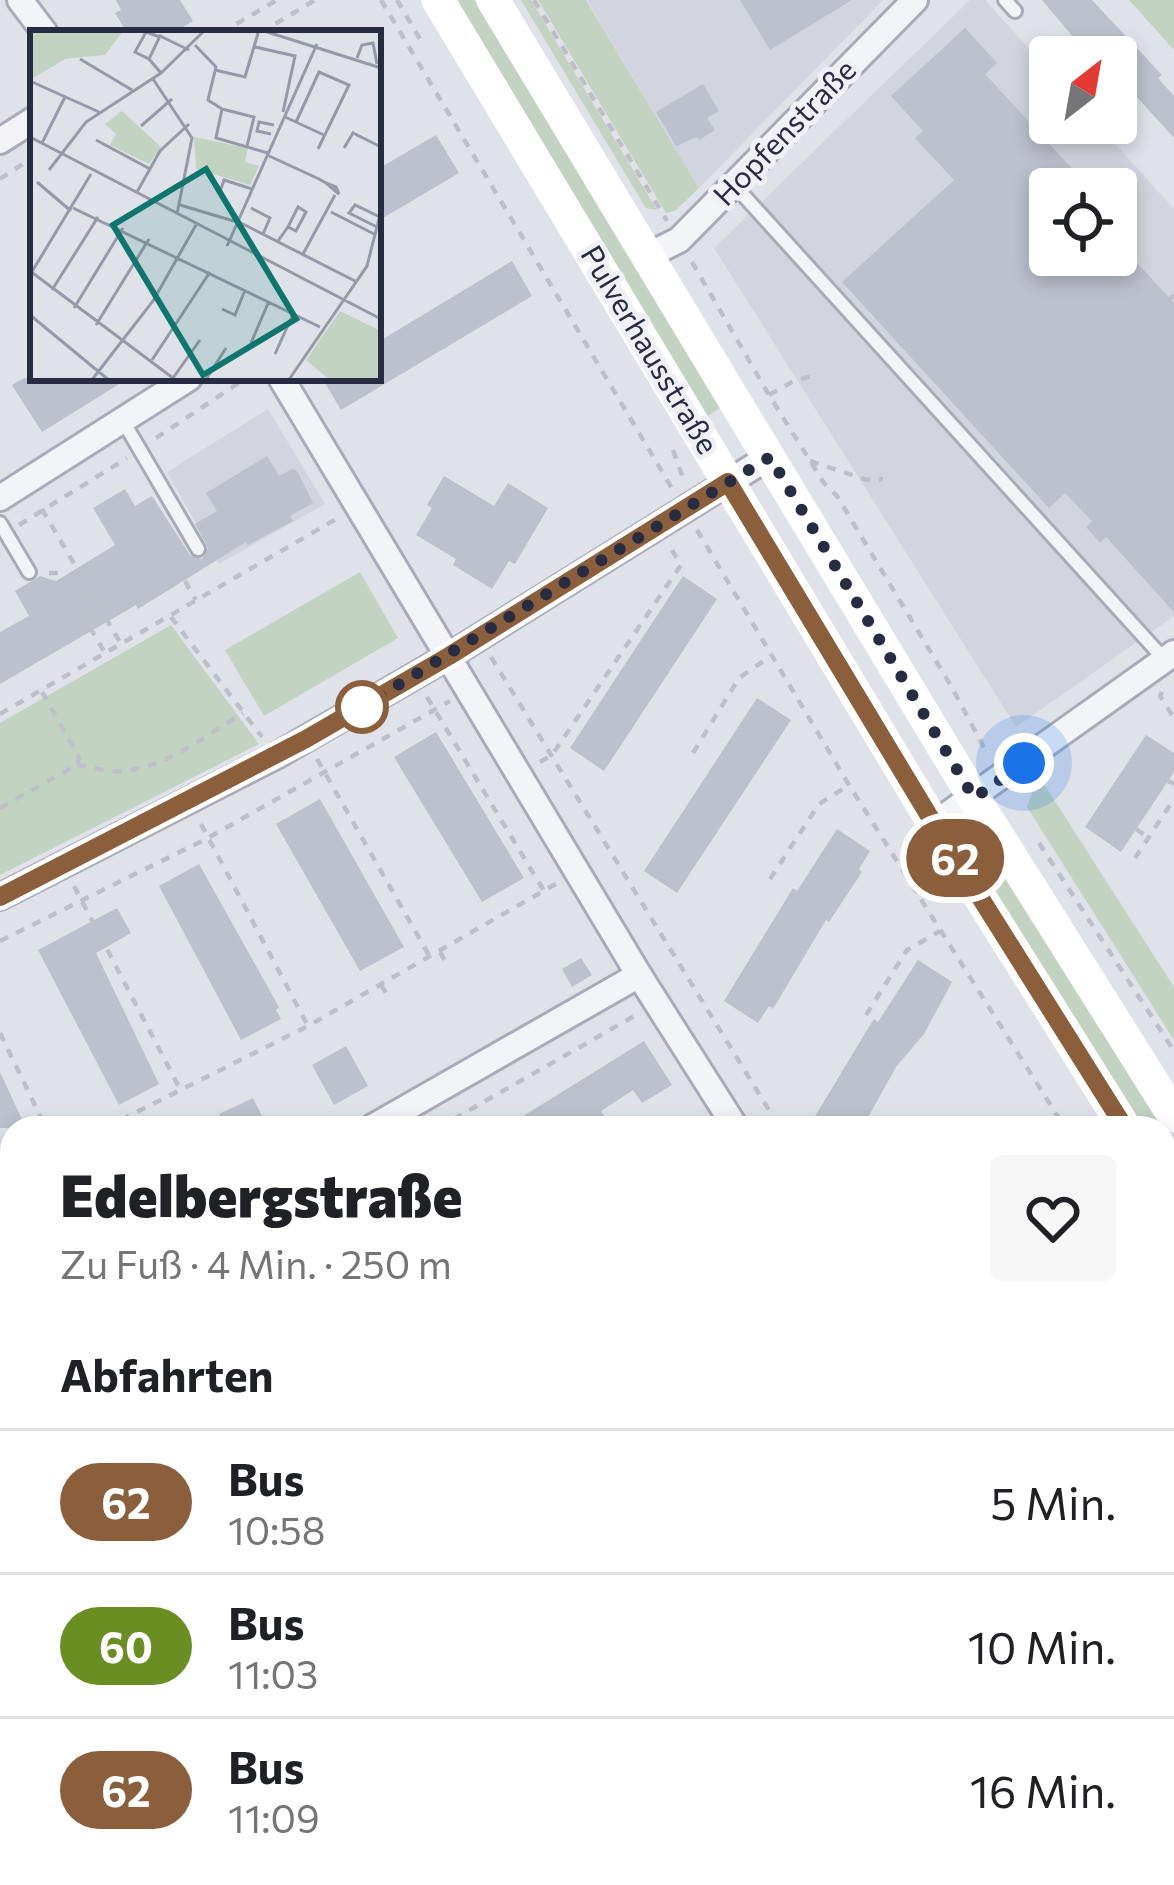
<!DOCTYPE html>
<html lang="de">
<head>
<meta charset="utf-8">
<style>
  :root { --surface:#fff; --page:#f6f6f6; --text:#202124; --muted:#757577; --line:#e0e0e0 }
  body { margin:0; font-family:Commissioner,sans-serif; background:var(--page); color:var(--text); height:100vh; display:flex; flex-direction:column; font-size:45px; white-space:nowrap }
  * { box-sizing:border-box; margin:0 }
  p { font-size:39px; color:var(--muted) }
  .icon { flex:none; width:66px; height:66px; fill:none; stroke:currentColor; stroke-width:2; stroke-linecap:round; stroke-linejoin:round }
  .map { position:relative; flex:1; overflow:hidden }
  .sheet { position:absolute; left:0px; top:1116px; width:1176px; height:771px; display:flex; flex-direction:column; background:var(--surface); border-radius:36px 36px 0 0; box-shadow:0 6px 18px #0003 }
  .sheet>* { flex:none }
  .badge { padding:0 24px; border-radius:39px; font-size:42px; line-height:78px }
  .needle { width:78px; rotate:31deg }
  .fabs { position:absolute; left:1029px; top:36px; display:grid; gap:24px }
  .fabs a { display:grid; place-items:center; width:108px; height:108px; border-radius:12px; background:var(--surface); box-shadow:0 6px 18px #0003; font-size:60px }
  .you { position:absolute; width:60px; height:60px; margin:-30px; border:9px solid #fff; border-radius:50%; background:#1a73e8; box-shadow:0 0 0 18px #1a73e833 }
  .map>.badge { position:absolute; translate:-50% -50%; box-shadow:0 0 0 6px #fff }
  h2 { padding:0 60px; font-size:45px; line-height:108px }
  .round { display:grid; place-items:center; flex:none; width:126px; height:126px; border-radius:12px; background:var(--page) }
  .summary { display:flex; align-items:center; justify-content:space-between; height:204px; padding:0 60px }
  h1 { font-size:57px; font-weight:800; line-height:90px }
  ul { padding:0; list-style:none }
  li { display:flex; align-items:center; gap:36px; height:144px; padding:0 60px; border-top:3px solid var(--line) }
  li div { flex:1 }
  li b { display:block; font-size:45px }
  li em { font-style:normal }
  li .badge { min-width:132px; font-weight:700; text-align:center }
  .map>svg:first-child { display:block }
</style>
</head>
<body>
<div class="map">
<svg width="1174" height="1885" viewBox="0 0 1174 1885">
  <rect width="100%" height="100%" fill="#e0e2ea"/>
  <g fill="#d2d4df" fill-rule="evenodd">
    <path d="M587,0H883L699,188Z"/>
    <path d="M970,0H985L1050,72V123H1096L1174,209V616L1016,727L714,248ZM1050,189H1116V255H1050Z"/>
    <path d="M268,409L325,504L219,564L167,472Z"/>
  </g>
  <g fill="#c2d4c1">
    <path d="M455,0H474L723,406L706,417Z"/>
    <path d="M521,0H531L657,210L646,208Z"/>
    <path d="M538,0H586L699,188L675,211L666,213Z"/>
    <path d="M1129,0H1174V50Z"/>
    <path d="M360,572L398,638L264,716L225,650Z"/>
    <path d="M171,625L259,744L0,875V723Z"/>
    <path d="M1044,784L1174,987V1040L1027,807L1032,793Z"/>
    <path d="M996,861L1174,1142V1178L1164,1163V1128H1142L979,871Z"/>
  </g>
  <g fill="#bdc0cd">
    <path d="M116,0H180L193,21L173,33H127L115,13L121,10Z"/>
    <path d="M740,0H852L770,50Z"/>
    <path d="M1042,0H1092L1162,75L1158,78L1174,96V138L1136,96L1132,100L1116,83V57H1099L1089,47L1085,51Z"/>
    <path d="M965,28L997,63L985,74L1091,189H1050V255H1116V240L1174,303V612L1106,537L1100,543L1086,527L1092,521L1065,493L1049,508L842,282L954,180L915,138L923,131L891,96Z"/>
    <path d="M703,84L719,111L707,118L715,130L699,140L697,137L676,146L656,112Z"/>
    <path d="M436,135L459,173L378,221V169Z"/>
    <path d="M512,261L532,296L341,410L322,378H378V342Z"/>
    <path d="M24,378H129L42,432L12,385Z"/>
    <path d="M267,456L279,476L292,469L297,471L313,503L290,516L293,521L248,545L246,542L138,609L136,605L0,684V632L29,616L15,591L40,576L56,581L115,545L93,508L125,489L135,506L152,496L190,555L202,559L208,548L195,524L217,511L206,493Z"/>
    <path d="M444,476L494,506L508,483L548,508L515,564L509,561L492,589L453,565L456,559L416,535L432,508L427,505Z"/>
    <path d="M683,576L717,599L604,771L570,748Z"/>
    <path d="M757,698L791,720L677,893L644,871Z"/>
    <path d="M436,732L524,878L482,902L394,757Z"/>
    <path d="M1146,735L1174,753V772L1121,852L1085,827Z"/>
    <path d="M320,799L404,947L360,971L276,824Z"/>
    <path d="M837,829L870,851L859,869L862,872L829,922L826,920L773,1009L769,1006L758,1023L724,1001L793,888L797,891Z"/>
    <path d="M199,864L279,1007L276,1010L281,1019L241,1040L159,886Z"/>
    <path d="M117,908L131,933L96,953L159,1084L119,1105L38,950Z"/>
    <path d="M581,958L592,975L572,987L562,969Z"/>
    <path d="M918,960L952,982L924,1034L896,1067L862,1128H808L867,1030L874,1019L878,1022Z"/>
    <path d="M644,1041L672,1085L642,1103L633,1090L601,1111L612,1128H504Z"/>
    <path d="M346,1046L368,1086L334,1105L312,1065Z"/>
    <path d="M0,1072L26,1128H0Z"/>
    <path d="M253,1098L268,1128H226L219,1114Z"/>
  </g>
  <g fill="none" stroke-linecap="round" stroke-linejoin="round">
    <defs>
      <g id="lane">
        <path d="M1005,0L1015,11"/>
        <path d="M735,186L1164,659"/>
        <path d="M123,421L198,549"/>
        <path d="M0,523L29,572"/>
      </g>
      <g id="street">
        <path d="M20,0L45,33"/>
        <path d="M0,141L33,120"/>
        <path d="M647,256L679,240L915,0"/>
        <path d="M281,378L639,975L736,1128"/>
        <path d="M0,498L189,378"/>
        <path d="M934,824L1174,653"/>
        <path d="M0,897L276,756L449,656L769,457"/>
        <path d="M371,1128L639,975"/>
        <path d="M0,1309L12,1304"/>
        <path d="M0,1629L12,1624"/>
        <path d="M1164,1805L1174,1820"/>
        <path d="M144,1885L169,1875"/>
        <path d="M1059,1885L1075,1875"/>
      </g>
    </defs>
    <use href="#lane" stroke="#a9abb8" stroke-width="18"/>
    <use href="#street" stroke="#a9abb8" stroke-width="30"/>
    <g stroke="#bec0c9" stroke-width="4.5" stroke-dasharray="9 9" stroke-linecap="butt">
      <path d="M381,0L673,490"/>
      <path d="M397,0L420,39"/>
      <path d="M534,0L667,221"/>
      <path d="M221,33L277,0"/>
      <path d="M260,33L315,0"/>
      <path d="M0,179L33,157"/>
      <path d="M692,262L769,395L824,483L837,496L951,686L988,755"/>
      <path d="M1170,299L1174,295"/>
      <path d="M769,395L792,382L818,374"/>
      <path d="M156,438L246,378"/>
      <path d="M673,450L685,484"/>
      <path d="M810,461L867,480L883,479"/>
      <path d="M42,509L121,644"/>
      <path d="M19,525L127,458"/>
      <path d="M697,530L849,785L1065,1128"/>
      <path d="M49,573H58L105,653"/>
      <path d="M185,581L196,600"/>
      <path d="M171,617L262,737"/>
      <path d="M491,657L780,1128"/>
      <path d="M1162,692L1160,696L1174,718"/>
      <path d="M427,697L544,891"/>
      <path d="M0,714L338,518"/>
      <path d="M693,753L739,678L771,656"/>
      <path d="M317,759L430,957"/>
      <path d="M540,762L552,755L681,565L670,547"/>
      <path d="M77,765C93,767 108,773 124,771C168,767 206,735 243,713"/>
      <path d="M1168,781L1174,784"/>
      <path d="M0,808L77,765L79,758L41,690"/>
      <path d="M201,824L308,1026"/>
      <path d="M1136,829L1149,838"/>
      <path d="M1039,843L1174,1051"/>
      <path d="M1135,858L1174,799"/>
      <path d="M770,879L819,804L849,785"/>
      <path d="M74,886L180,1089"/>
      <path d="M915,892L936,880"/>
      <path d="M0,941L208,838L450,701"/>
      <path d="M440,952L447,964"/>
      <path d="M381,985L388,996"/>
      <path d="M866,1015L907,950L940,931"/>
      <path d="M0,1033L46,1128"/>
      <path d="M105,1128L308,1026L559,882"/>
      <path d="M438,1128L636,1015"/>
      <path d="M0,1177L12,1171"/>
      <path d="M1164,1237L1174,1253"/>
      <path d="M1164,1285L1174,1300"/>
      <path d="M0,1346L12,1341"/>
      <path d="M1164,1386L1174,1393"/>
      <path d="M0,1666L12,1661"/>
      <path d="M1164,1735L1174,1752"/>
      <path d="M255,1875L259,1885"/>
      <path d="M608,1875L614,1885"/>
      <path d="M1143,1875L1150,1885"/>
      <path d="M192,1883L209,1875"/>
      <path d="M620,1885L635,1875"/>
      <path d="M1116,1885L1131,1875"/>
    </g>
    <use href="#lane" stroke="#f3f4f8" stroke-width="12"/>
    <use href="#street" stroke="#f3f4f8" stroke-width="24"/>
    <g stroke="#fff" stroke-width="33">
      <path d="M438,0L934,824L1125,1128"/>
      <path d="M493,0L974,798L1174,1116"/>
      <path d="M1164,1189L1174,1205"/>
    </g>
  </g>
  <g fill="none" stroke-linecap="round" stroke-linejoin="round">
    <defs>
      <path id="line" d="M0,897L306,739L449,656L728,482L934,824L1125,1128"/>
    </defs>
    <use href="#line" stroke="#fff" stroke-width="27"/>
    <use href="#line" stroke="#8b5e3c" stroke-width="18"/>
    <path stroke="#282c42" stroke-width="12" stroke-dasharray="0 21.6" d="M362,707L770,457L974,798L1024,763"/>
  </g>
  <circle fill="#fff" stroke="#8b5e3c" stroke-width="6" cx="362" cy="707" r="24"/>
  <g text-anchor="middle" stroke-width="10" stroke-linejoin="round" paint-order="stroke">
    <g font-size="30" fill="#282c42" stroke="#f0f1f7">
      <text transform="translate(785 133) rotate(-46)" y="10">Hopfenstraße</text>
      <text transform="translate(649 350) rotate(59)" y="10">Pulverhausstraße</text>
    </g>
  </g>
  <g transform="translate(30 30)">
    <rect width="351" height="351" fill="#e0e2ea"/>
    <path d="M0,0H94L75,25L35,29L2,49ZM92,81L131,117L119,134L80,115L86,104L75,94ZM164,107L218,118L215,132L229,136L220,155L166,139ZM310,281L351,301V351H301L276,330Z" fill="#c2d4c1"/>
    <path fill="none" stroke="#9699a7" stroke-width="3" d="M231,0L351,38M165,15L186,37L178,70L192,79L186,108L238,123M225,17L265,26L253,82M327,28L332,15L343,13L347,34M50,29L102,60M119,29L105,22L116,2L130,7M185,40L215,47L229,0M131,43L119,29L130,6L159,20M123,49L162,108L147,184M0,51L69,82M192,79L224,87L217,116M255,87L294,105M266,92L289,42L319,55L288,119M111,96L142,69M241,104L227,101L229,92L244,95M0,107L351,289M66,110L120,139M12,113L35,67M314,118L323,103L351,117M237,125L289,149L296,153L306,157L309,164L296,153M19,140L56,92L131,43L175,0M7,152L41,181M191,159L194,150L222,159M107,162L130,121L159,94M150,175L207,192M43,178L290,297M221,178L240,188L233,204M301,182L346,205M207,191L325,251M347,197L319,183L325,175L350,187M248,211L258,197L266,201L276,182L268,177L258,197M197,216L287,14M273,224L305,165M0,241L147,351M0,245L61,144M22,260L68,187M44,278L93,198M192,279L205,285L215,260M0,285L80,351M66,295L119,209M221,313L239,271M245,324L263,284M122,330L180,242M143,348L170,310M61,351L123,271L166,195M175,351L196,318M258,351L337,236L351,181"/>
    <path fill="#0f766e" fill-opacity="0.15" stroke="#0f766e" stroke-width="6" d="M176,139L266,289L173,345L83,195Z"/>
    <rect width="351" height="351" fill="none" stroke="#282c42" stroke-width="6"/>
  </g>
</svg>
<div class="fabs">
<a><svg class="needle" viewBox="-14 -14 28 28"><path d="M0-13l5 13h-10z" fill="#e53935"/><path d="M0 13l5-13h-10z" fill="#757577"/></svg></a>
<a><svg class="icon" aria-label="locate" viewBox="0 0 24 24"><circle cx="12" cy="12" r="6"/><path d="M12 2v4M12 18v4M2 12h4M18 12h4"/></svg></a>
</div>
<div class="you" style="left:1024px;top:763px"></div>
<b class="badge" style="left:955px;top:858px;background:#8b5e3c;color:#fff">62</b>
<section class="sheet">
<div class="summary"><div><h1>Edelbergstraße</h1><p>Zu Fuß · 4 Min. · 250 m</p></div><a class="round"><svg class="icon" aria-label="heart" viewBox="0 0 24 24"><path d="M12 20l-8-8c-3-5 5-10 8-4 3-6 11-1 8 4z"/></svg></a></div>
<h2>Abfahrten</h2>
<ul>
<li><span class="badge" style="background:#8b5e3c;color:#fff">62</span><div><b>Bus</b><p>10:58</p></div><em>5 Min.</em></li>
<li><span class="badge" style="background:#6b8e23;color:#fff">60</span><div><b>Bus</b><p>11:03</p></div><em>10 Min.</em></li>
<li><span class="badge" style="background:#8b5e3c;color:#fff">62</span><div><b>Bus</b><p>11:09</p></div><em>16 Min.</em></li>
</ul>
</section>
</div>
</body>
</html>
